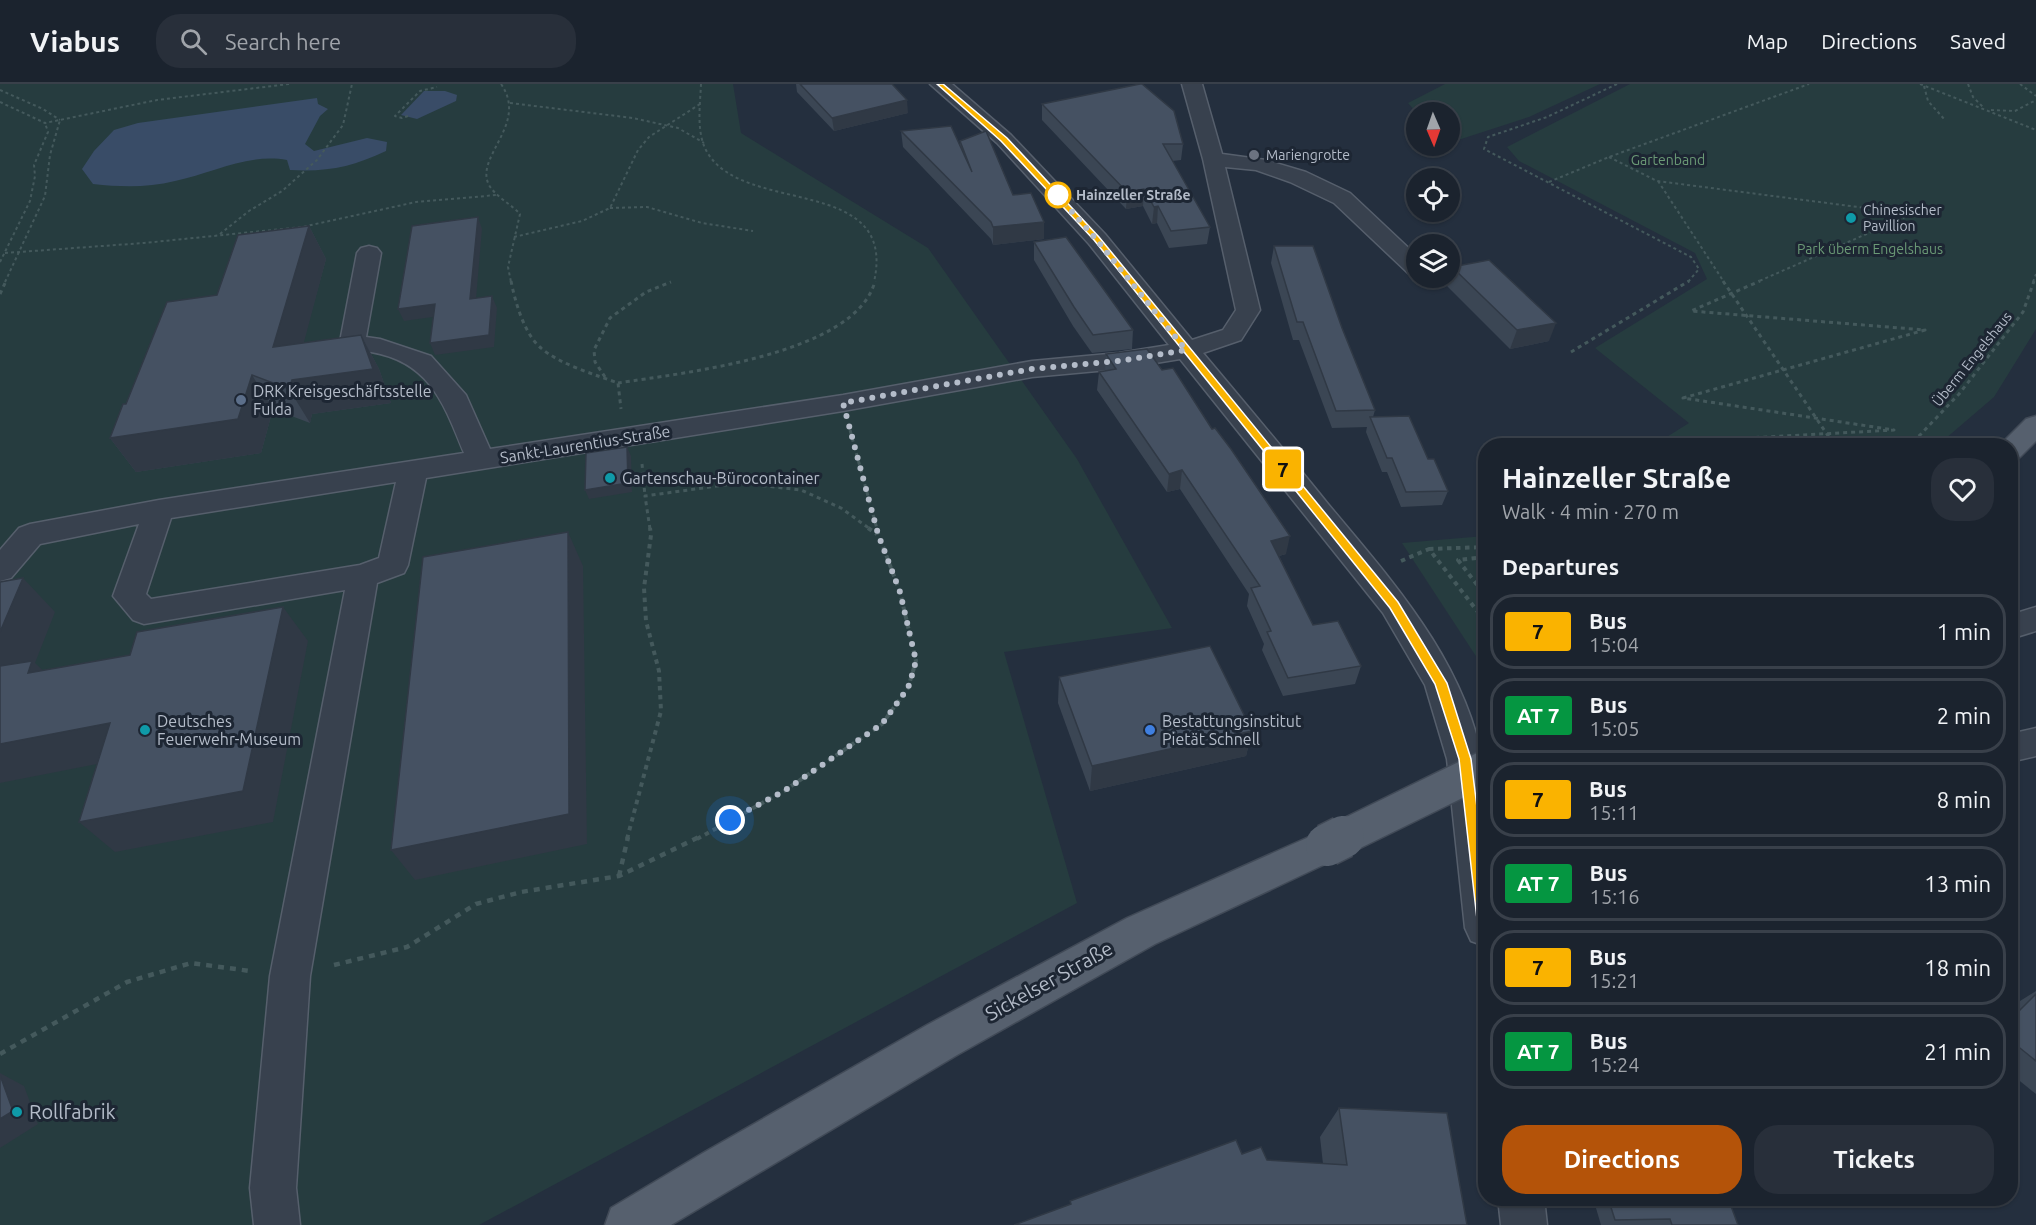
<!DOCTYPE html>
<html lang="en">
<head>
<meta charset="utf-8">
<style>
  :root { --surface:#1b232e; --page:#282f3a; --text:#f1f3f6; --muted:#a0a4aa; --line:#39404a; --accent:#b45309 }
  body { margin:0; font-family:Ubuntu,sans-serif; background:var(--page); color:var(--text); height:100vh; display:flex; flex-direction:column; font-size:22px; white-space:nowrap }
  * { box-sizing:border-box; margin:0 }
  p { font-size:20px; color:var(--muted) }
  .icon { flex:none; width:33px; height:33px; fill:none; stroke:currentColor; stroke-width:2; stroke-linecap:round; stroke-linejoin:round }
  .map { position:relative; flex:1; overflow:hidden }
  .sheet { position:absolute; left:1478px; top:354px; width:540px; height:768px; display:flex; flex-direction:column; background:var(--surface); border-radius:24px; box-shadow:0 2px 4px #0004,0 0 0 2px var(--line) }
  .sheet>* { flex:none }
  .badge { padding:0 12px; border-radius:4px; font-size:21px; line-height:39px }
  .needle { width:39px; rotate:178deg }
  .controls { position:absolute; left:1406px; top:18px; display:grid; gap:12px }
  .controls a { display:grid; place-items:center; width:54px; height:54px; border-radius:50%; background:var(--surface); box-shadow:0 2px 4px #0004,0 0 0 2px var(--line); font-size:30px }
  .you { position:absolute; width:30px; height:30px; margin:-15px; border:4px solid #fff; border-radius:50%; background:#1a73e8; box-shadow:0 0 0 9px #1a73e833 }
  .map>.badge { position:absolute; translate:-50% -50%; box-shadow:0 0 0 3px #fff }
  h2 { padding:0 24px; font-size:22px; line-height:54px }
  .round { display:grid; place-items:center; flex:none; width:63px; height:63px; border-radius:24px; background:var(--page) }
  .head { display:flex; align-items:center; justify-content:space-between; height:102px; padding:0 24px }
  h1 { font-size:28px; font-weight:700; line-height:45px }
  .primary-button { display:flex; gap:12px; margin-top:auto; padding:12px 24px }
  .primary-button a { flex:1; height:69px; border-radius:24px; background:var(--accent); color:#fff; font-size:24px; font-weight:700; line-height:69px; text-align:center }
  .primary-button a+a { background:var(--page); color:var(--text) }
  ul { padding:0; list-style:none }
  li { display:flex; align-items:center; gap:18px; height:75px; margin:0 12px 9px; padding:0 12px; border:3px solid var(--line); border-radius:24px }
  li div { flex:1 }
  li b { display:block; font-size:22px }
  li em { font-style:normal }
  li .badge { min-width:66px; font-weight:700; text-align:center }
  header { display:flex; align-items:center; gap:36px; box-sizing:border-box; height:84px; padding:0 30px; background:var(--surface); border-bottom:2px solid var(--line) }
  header strong { font-size:28px }
  nav { display:flex; gap:33px; margin-inline-start:auto; font-size:21px }
  .search { width:420px; height:54px; background:var(--page); display:flex; align-items:center; gap:15px; box-sizing:border-box; padding:0 21px; border-radius:24px; color:var(--muted); font-size:22px }
  .map>svg:first-child { display:block }
</style>
</head>
<body>
<header>
<strong>Viabus</strong>
<div class="search"><svg class="icon" aria-label="search" viewBox="0 0 24 24"><circle cx="10" cy="10" r="6"/><path d="M15 15l6 6"/></svg>Search here</div>
<nav><a>Map</a><a>Directions</a><a>Saved</a></nav>
</header>
<div class="map">
<svg width="2036" height="1141" viewBox="0 0 2036 1141">
  <rect width="100%" height="100%" fill="#242f3e"/>
  <g fill="#263c3f">
    <path d="M0,0H733L741,49L928,164L1077,375L1172,544L1004,568L1077,819L479,1141H0Z"/>
    <path d="M1445,0H1600L1529,33L1455,57L1449,54V28H1416L1408,19Z"/>
    <path d="M1630,0H2036V245L1994,313L1938,361H1654L1689,339L1595,264L1707,195L1695,169L1519,77L1507,63Z"/>
    <path d="M1485,452V586L1402,459Z"/>
  </g>
  <g fill="#394c67">
    <path d="M424,7H445L457,11L456,17L417,35L401,31Z"/>
    <path d="M317,14L318,20L328,25L320,32L305,60L314,67L367,54L387,58L386,67C352,83 328,88 290,86L287,76C248,69 213,89 175,97C147,104 121,103 93,100L82,85L94,67L114,46L138,39Z"/>
  </g>
  <g fill="none" stroke-linecap="round" stroke-linejoin="round">
    <defs>
      <g id="minor">
        <path d="M930,0H952L1011,51L1105,150L1192,256L1223,246L1236,226L1203,75L1182,0H1202L1222,70L1266,76L1306,88L1350,109L1416,171V191L1408,189L1334,119L1290,98L1256,86L1225,83L1260,226L1241,256L1203,269C1245,319 1287,369 1328,420C1395,500 1471,584 1485,692V862L1471,857L1465,844L1447,675L1425,601L1383,529L1180,275L1119,285L1032,293L843,327L426,394L408,481L404,489L377,499L310,892L296,1104L300,1141H254L250,1104L270,892L345,506L144,540L133,536L113,512L139,440L40,460L11,494L0,497V466L19,444L30,440L159,416L464,369C444,320 430,278 371,268C361,267 353,271 343,268L339,263L357,169L361,164L369,162L377,164L381,169L366,253L380,255L431,272L466,311L490,365L843,311L1032,277L1119,269L1169,261L1089,160L997,59ZM396,398L379,474L360,481L151,515L146,510L171,434Z"/>
        <path d="M2036,523V547L2010,555V531Z"/>
        <path d="M2036,644V672L2010,678V650Z"/>
        <path d="M1498,1114H1544L1547,1141H1501Z"/>
      </g>
      <g id="major">
        <path d="M2036,332V357L2020,373L2010,376V362H1999L2026,335Z"/>
        <path d="M1327,745L1340,749L1346,761L1340,773L1155,860L957,971L671,1141H605L611,1124L703,1069L927,941L1127,834Z"/>
      </g>
    </defs>
    <use href="#minor" stroke="#565f6c" stroke-width="3"/>
    <use href="#major" stroke="#414a57" stroke-width="3"/>
    <g stroke="#44595c" stroke-width="2" stroke-dasharray="3 3" stroke-linecap="butt">
      <path d="M501,0C529,40 474,73 489,101C496,113 511,120 520,130L508,183L511,198"/>
      <path d="M701,0C700,22 696,49 707,68C744,132 898,90 874,198"/>
      <path d="M1617,0L1547,33L1488,53L1484,65L1691,173L1699,185L1688,198"/>
      <path d="M1920,0L2036,46"/>
      <path d="M1968,0L1973,13L1984,24"/>
      <path d="M2020,0L2036,12"/>
      <path d="M1924,2L1928,17L1945,36"/>
      <path d="M0,6L43,25L60,36"/>
      <path d="M0,18L45,39L157,16L289,0"/>
      <path d="M510,19L633,34L678,44L704,59"/>
      <path d="M1991,26L2015,27L2036,16"/>
      <path d="M408,32L402,34L395,32L420,7L437,3"/>
      <path d="M1609,73L1657,97L1912,130L1757,198"/>
      <path d="M1658,97L1724,198"/>
      <path d="M1549,98L1609,73L1809,0"/>
      <path d="M610,124L647,123L702,139L753,147"/>
      <path d="M220,150L249,127L282,107L317,76L343,41L352,0"/>
      <path d="M514,153L582,137L610,124L638,66L649,53L700,20"/>
      <path d="M5,169L144,159L302,143L416,118L497,111"/>
      <path d="M0,178L30,117L35,92L34,81L48,48L45,39"/>
      <path d="M5,198L45,112L50,71L60,36"/>
      <path d="M2033,198L2036,190"/>
    </g>
    <g stroke="#44595c" stroke-width="3" stroke-dasharray="4 4" stroke-linecap="butt">
      <path d="M511,197C515,217 524,250 541,264C559,280 596,291 618,299L621,325"/>
      <path d="M1723,197L1835,362"/>
      <path d="M0,210L6,197"/>
      <path d="M1571,268L1689,197"/>
      <path d="M605,293L595,278L594,266L610,234L646,208L671,198"/>
      <path d="M618,299C682,289 856,271 875,197"/>
      <path d="M850,346L877,445"/>
      <path d="M1721,362L1711,356L1894,346L1683,314L1925,246L1691,227L1760,197"/>
      <path d="M1906,362L1920,351L1959,310L2023,228L2034,197"/>
      <path d="M642,380L645,412"/>
      <path d="M650,445L645,412L739,399L801,406L841,424L870,445"/>
    </g>
    <g stroke="#44595c" stroke-width="4" stroke-dasharray="4.5 4.5" stroke-linecap="butt">
      <path d="M868,444L877,450"/>
      <path d="M1429,465L1485,463"/>
      <path d="M1485,473L1458,476L1485,511"/>
      <path d="M1401,477L1429,465L1485,537"/>
      <path d="M627,755L661,627L659,587L646,537L644,504L651,451L650,444"/>
      <path d="M697,755L784,707L882,640L908,604L916,577L900,508L876,444"/>
    </g>
    <g stroke="#44595c" stroke-width="4.5" stroke-dasharray="6 6" stroke-linecap="butt">
      <path d="M619,792L628,753"/>
      <path d="M334,881L407,863L476,820L521,808L619,792L699,753"/>
      <path d="M0,970L127,898L191,879L250,887"/>
    </g>
    <use href="#minor" fill="#38414e" fill-rule="evenodd"/>
    <use href="#major" fill="#56606e" fill-rule="evenodd"/>
    <defs>
      <path id="major-bridge-far1" d="M1340,755L1485,684"/>
      <path id="major-bridge" d="M1327,761L1343,753"/>
    </defs>
    <use href="#major-bridge-far1" stroke="#414a57" stroke-width="37" stroke-linecap="butt"/>
    <use href="#major-bridge" stroke="#414a57" stroke-width="45" stroke-linecap="butt"/>
    <use href="#major-bridge-far1" stroke="#56606e" stroke-width="34"/>
    <use href="#major-bridge" stroke="#56606e" stroke-width="42"/>
  </g>
  <g fill="#3b4654">
    <path d="M796,0H892L908,29L834,47L797,8Z"/>
    <path d="M1042,20L1183,60L1181,76L1172,77L1210,143L1207,160L1169,164L1157,139L1152,140L1143,122L1126,125L1042,36Z"/>
    <path d="M901,47L960,63V57L1013,111L1044,155L993,161L991,155L903,63Z"/>
    <path d="M309,142L326,175L303,259L361,251L379,285L391,319L312,330L310,339L273,325L261,369L136,388L110,354L126,320L217,211Z"/>
    <path d="M1034,158L1133,246L1132,265L1092,269L1073,242L1034,176Z"/>
    <path d="M1274,162L1342,244L1375,326L1373,333L1428,375L1448,407L1442,421L1401,423L1387,388H1382L1366,348L1367,343L1332,344L1299,256H1293L1271,179Z"/>
    <path d="M1452,183L1549,257L1510,265L1446,201Z"/>
    <path d="M1106,270L1286,470L1279,472L1313,541L1361,582L1355,600L1283,612L1262,566L1264,560L1247,522L1249,510L1180,405L1167,408L1097,306L1099,288L1105,287Z"/>
    <path d="M1059,593L1252,647L1246,672L1090,707L1058,619Z"/>
    <path d="M2036,907V1010L2010,989V926L2020,917Z"/>
    <path d="M1339,1024L1467,1141L1070,1121V1117L1242,1070L1267,1076L1323,1080L1320,1053Z"/>
    <path d="M1593,1114H1728L1738,1141H1601Z"/>
  </g>
  <g fill="#303945">
    <path d="M907,16L908,29L834,47L832,34Z"/>
    <path d="M1144,105L1143,122L1126,125L1127,108Z"/>
    <path d="M1158,122L1157,139L1152,140L1154,123Z"/>
    <path d="M478,133L482,145L475,227L470,215Z"/>
    <path d="M1044,138V155L993,161V143Z"/>
    <path d="M309,142L326,175L294,296L361,251L379,285L391,319L312,330L310,339L289,305L273,263Z"/>
    <path d="M492,212L497,224L494,263L435,271L430,259Z"/>
    <path d="M435,220L440,232L404,237L398,225Z"/>
    <path d="M1556,239L1549,257L1510,265L1517,246Z"/>
    <path d="M252,291L273,325L261,369L136,388L110,354Z"/>
    <path d="M627,363L631,372L632,408L589,415L585,406Z"/>
    <path d="M1182,386L1180,405L1167,408L1169,390Z"/>
    <path d="M568,448L583,482L587,760L415,796L391,766Z"/>
    <path d="M1290,452L1286,470L1267,475L1271,457Z"/>
    <path d="M23,494L55,528L35,579L66,609L0,599V548Z"/>
    <path d="M283,523L308,557L273,738L115,768L79,738Z"/>
    <path d="M110,639L143,671L0,699V660Z"/>
    <path d="M1252,647L1246,672L1090,707L1092,682Z"/>
    <path d="M0,989L24,1002L38,1040L0,1064Z"/>
  </g>
  <g fill="#455162" stroke="#303945" stroke-width="1.5">
    <path d="M800,0H892L907,16L832,34Z"/>
    <path d="M1140,0H1142L1174,27L1183,60H1163L1210,143L1171,147L1158,122L1154,123L1144,105L1127,108L1042,20Z"/>
    <path d="M951,42L972,88L960,57L986,47L1013,111L1031,109L1044,138L993,143L991,138L901,47Z"/>
    <path d="M478,133L470,215L492,212L489,251L430,259L435,220L398,225L412,142Z"/>
    <path d="M309,142L273,263L361,251L373,285L292,296L289,305L252,291L238,335L110,354L123,320H126L167,218L217,211L238,151Z"/>
    <path d="M1066,153L1133,246L1093,251L1074,223L1034,158Z"/>
    <path d="M1274,162H1313L1342,244L1375,326L1336,327L1303,238H1297Z"/>
    <path d="M1489,176L1556,239L1517,246L1452,183Z"/>
    <path d="M1147,265L1162,286L1173,284L1212,345L1215,344L1231,365L1290,452L1271,457L1313,541L1338,537L1361,582L1288,594L1267,548L1271,547L1251,504L1260,502L1182,386L1169,390L1099,288L1116,285L1106,270Z"/>
    <path d="M1409,332L1428,375H1434L1448,407L1406,408L1392,374H1387L1370,333Z"/>
    <path d="M627,363L628,399L585,406L586,369Z"/>
    <path d="M568,448L569,730L391,766L423,473Z"/>
    <path d="M23,494L0,548V498Z"/>
    <path d="M283,523L243,707L79,738L110,639L0,660V582L32,577L28,589L130,571L137,548Z"/>
    <path d="M1210,562L1252,647L1092,682L1059,593Z"/>
    <path d="M2036,910V977L2010,956V936Z"/>
    <path d="M0,991L13,1027L0,1035Z"/>
    <path d="M1339,1024L1447,1029L1467,1141H1014L1071,1120L1070,1117L1236,1056L1242,1070L1261,1063L1267,1076L1347,1081Z"/>
    <path d="M1608,1114H1728L1738,1141H1672L1670,1135L1615,1136Z"/>
  </g>
  <path fill="#fab300" stroke="#fff" stroke-width="1.5" d="M937,0H943L1007,54L1099,153L1398,518L1447,599L1471,675L1492,844L1490,848L1485,850L1480,848L1478,844L1459,675L1435,600L1390,524L1094,156L1001,57Z"/>
  <g fill="none" stroke-linecap="round" stroke-linejoin="round">
    <path stroke="#b4bcc9" stroke-width="6" stroke-dasharray="0 10.8" d="M730,736L784,707L882,640L908,604L912,591L916,577L900,508L878,450L843,319L1032,285L1119,277L1186,266L1096,155L1051,104L1058,111"/>
  </g>
  <circle fill="#6b7280" stroke="#1d2633" stroke-width="2" cx="1254" cy="71" r="6"/>
  <circle fill="#fff" stroke="#fab300" stroke-width="3" cx="1058" cy="111" r="12"/>
  <g fill="#0f9aa8" stroke="#1d2633" stroke-width="2">
    <circle cx="1851" cy="134" r="6"/>
    <circle cx="610" cy="394" r="6"/>
    <circle cx="145" cy="646" r="6"/>
    <circle cx="17" cy="1028" r="6"/>
  </g>
  <circle fill="#5c6f8a" stroke="#1d2633" stroke-width="2" cx="241" cy="316" r="6"/>
  <circle fill="#3f7fe0" stroke="#1d2633" stroke-width="2" cx="1150" cy="646" r="6"/>
  <g text-anchor="middle" stroke-width="6" stroke-linejoin="round" paint-order="stroke">
    <g font-size="14" fill="#b4bcc9" stroke="#1d2633" text-anchor="start">
      <text x="1266" y="76">Mariengrotte</text>
      <text x="1863" y="131">Chinesischer<tspan x="1863" dy="16">Pavillion</tspan></text>
    </g>
    <g font-size="14" fill="#6b9a76" stroke="#1d2633">
      <text x="1668" y="81">Gartenband</text>
      <text x="1870" y="170">Park überm Engelshaus</text>
    </g>
    <g font-size="14" font-weight="bold" fill="#b4bcc9" stroke="#1d2633" text-anchor="start">
      <text x="1076" y="116">Hainzeller Straße</text>
    </g>
    <g font-size="14" fill="#b4bcc9" stroke="#1d2633">
      <text transform="translate(1972 275) rotate(-51)" y="5">Überm Engelshaus</text>
    </g>
    <g font-size="16" fill="#b4bcc9" stroke="#1d2633" text-anchor="start">
      <text x="253" y="313">DRK Kreisgeschäftsstelle<tspan x="253" dy="18">Fulda</tspan></text>
      <text x="622" y="400">Gartenschau-Bürocontainer</text>
      <text x="157" y="643">Deutsches<tspan x="157" dy="18">Feuerwehr-Museum</tspan></text>
      <text x="1162" y="643">Bestattungsinstitut<tspan x="1162" dy="18">Pietät Schnell</tspan></text>
    </g>
    <g font-size="16" fill="#b4bcc9" stroke="#1d2633">
      <text transform="translate(585 360) rotate(-9)" y="6">Sankt-Laurentius-Straße</text>
    </g>
    <g font-size="20" fill="#b4bcc9" stroke="#1d2633">
      <text transform="translate(1049 897) rotate(-29)" y="7">Sickelser Straße</text>
    </g>
    <g font-size="20" fill="#b4bcc9" stroke="#1d2633" text-anchor="start">
      <text x="29" y="1035">Rollfabrik</text>
    </g>
  </g>
</svg>
<div class="controls">
<a><svg class="needle" viewBox="-14 -14 28 28"><path d="M0-13l5 13h-10z" fill="#e53935"/><path d="M0 13l5-13h-10z" fill="#a0a4aa"/></svg></a>
<a><svg class="icon" aria-label="locate" viewBox="0 0 24 24"><circle cx="12" cy="12" r="6"/><path d="M12 2v4M12 18v4M2 12h4M18 12h4"/></svg></a>
<a><svg class="icon" aria-label="layers" viewBox="0 0 24 24"><path d="M12 4l9 5-9 5-9-5zM3 14l9 5 9-5"/></svg></a>
</div>
<div class="you" style="left:730px;top:736px"></div>
<b class="badge" style="left:1283px;top:385px;background:#fab300;color:#111">7</b>
<section class="sheet">
<div class="head"><div><h1>Hainzeller Straße</h1><p>Walk · 4 min · 270 m</p></div><a class="round"><svg class="icon" aria-label="heart" viewBox="0 0 24 24"><path d="M12 20l-8-8c-3-5 5-10 8-4 3-6 11-1 8 4z"/></svg></a></div>
<h2>Departures</h2>
<ul>
<li><span class="badge" style="background:#fab300;color:#111">7</span><div><b>Bus</b><p>15:04</p></div><em>1 min</em></li>
<li><span class="badge" style="background:#059641;color:#fff">AT 7</span><div><b>Bus</b><p>15:05</p></div><em>2 min</em></li>
<li><span class="badge" style="background:#fab300;color:#111">7</span><div><b>Bus</b><p>15:11</p></div><em>8 min</em></li>
<li><span class="badge" style="background:#059641;color:#fff">AT 7</span><div><b>Bus</b><p>15:16</p></div><em>13 min</em></li>
<li><span class="badge" style="background:#fab300;color:#111">7</span><div><b>Bus</b><p>15:21</p></div><em>18 min</em></li>
<li><span class="badge" style="background:#059641;color:#fff">AT 7</span><div><b>Bus</b><p>15:24</p></div><em>21 min</em></li>
</ul>
<div class="primary-button"><a>Directions</a><a>Tickets</a></div>
</section>
</div>
</body>
</html>
